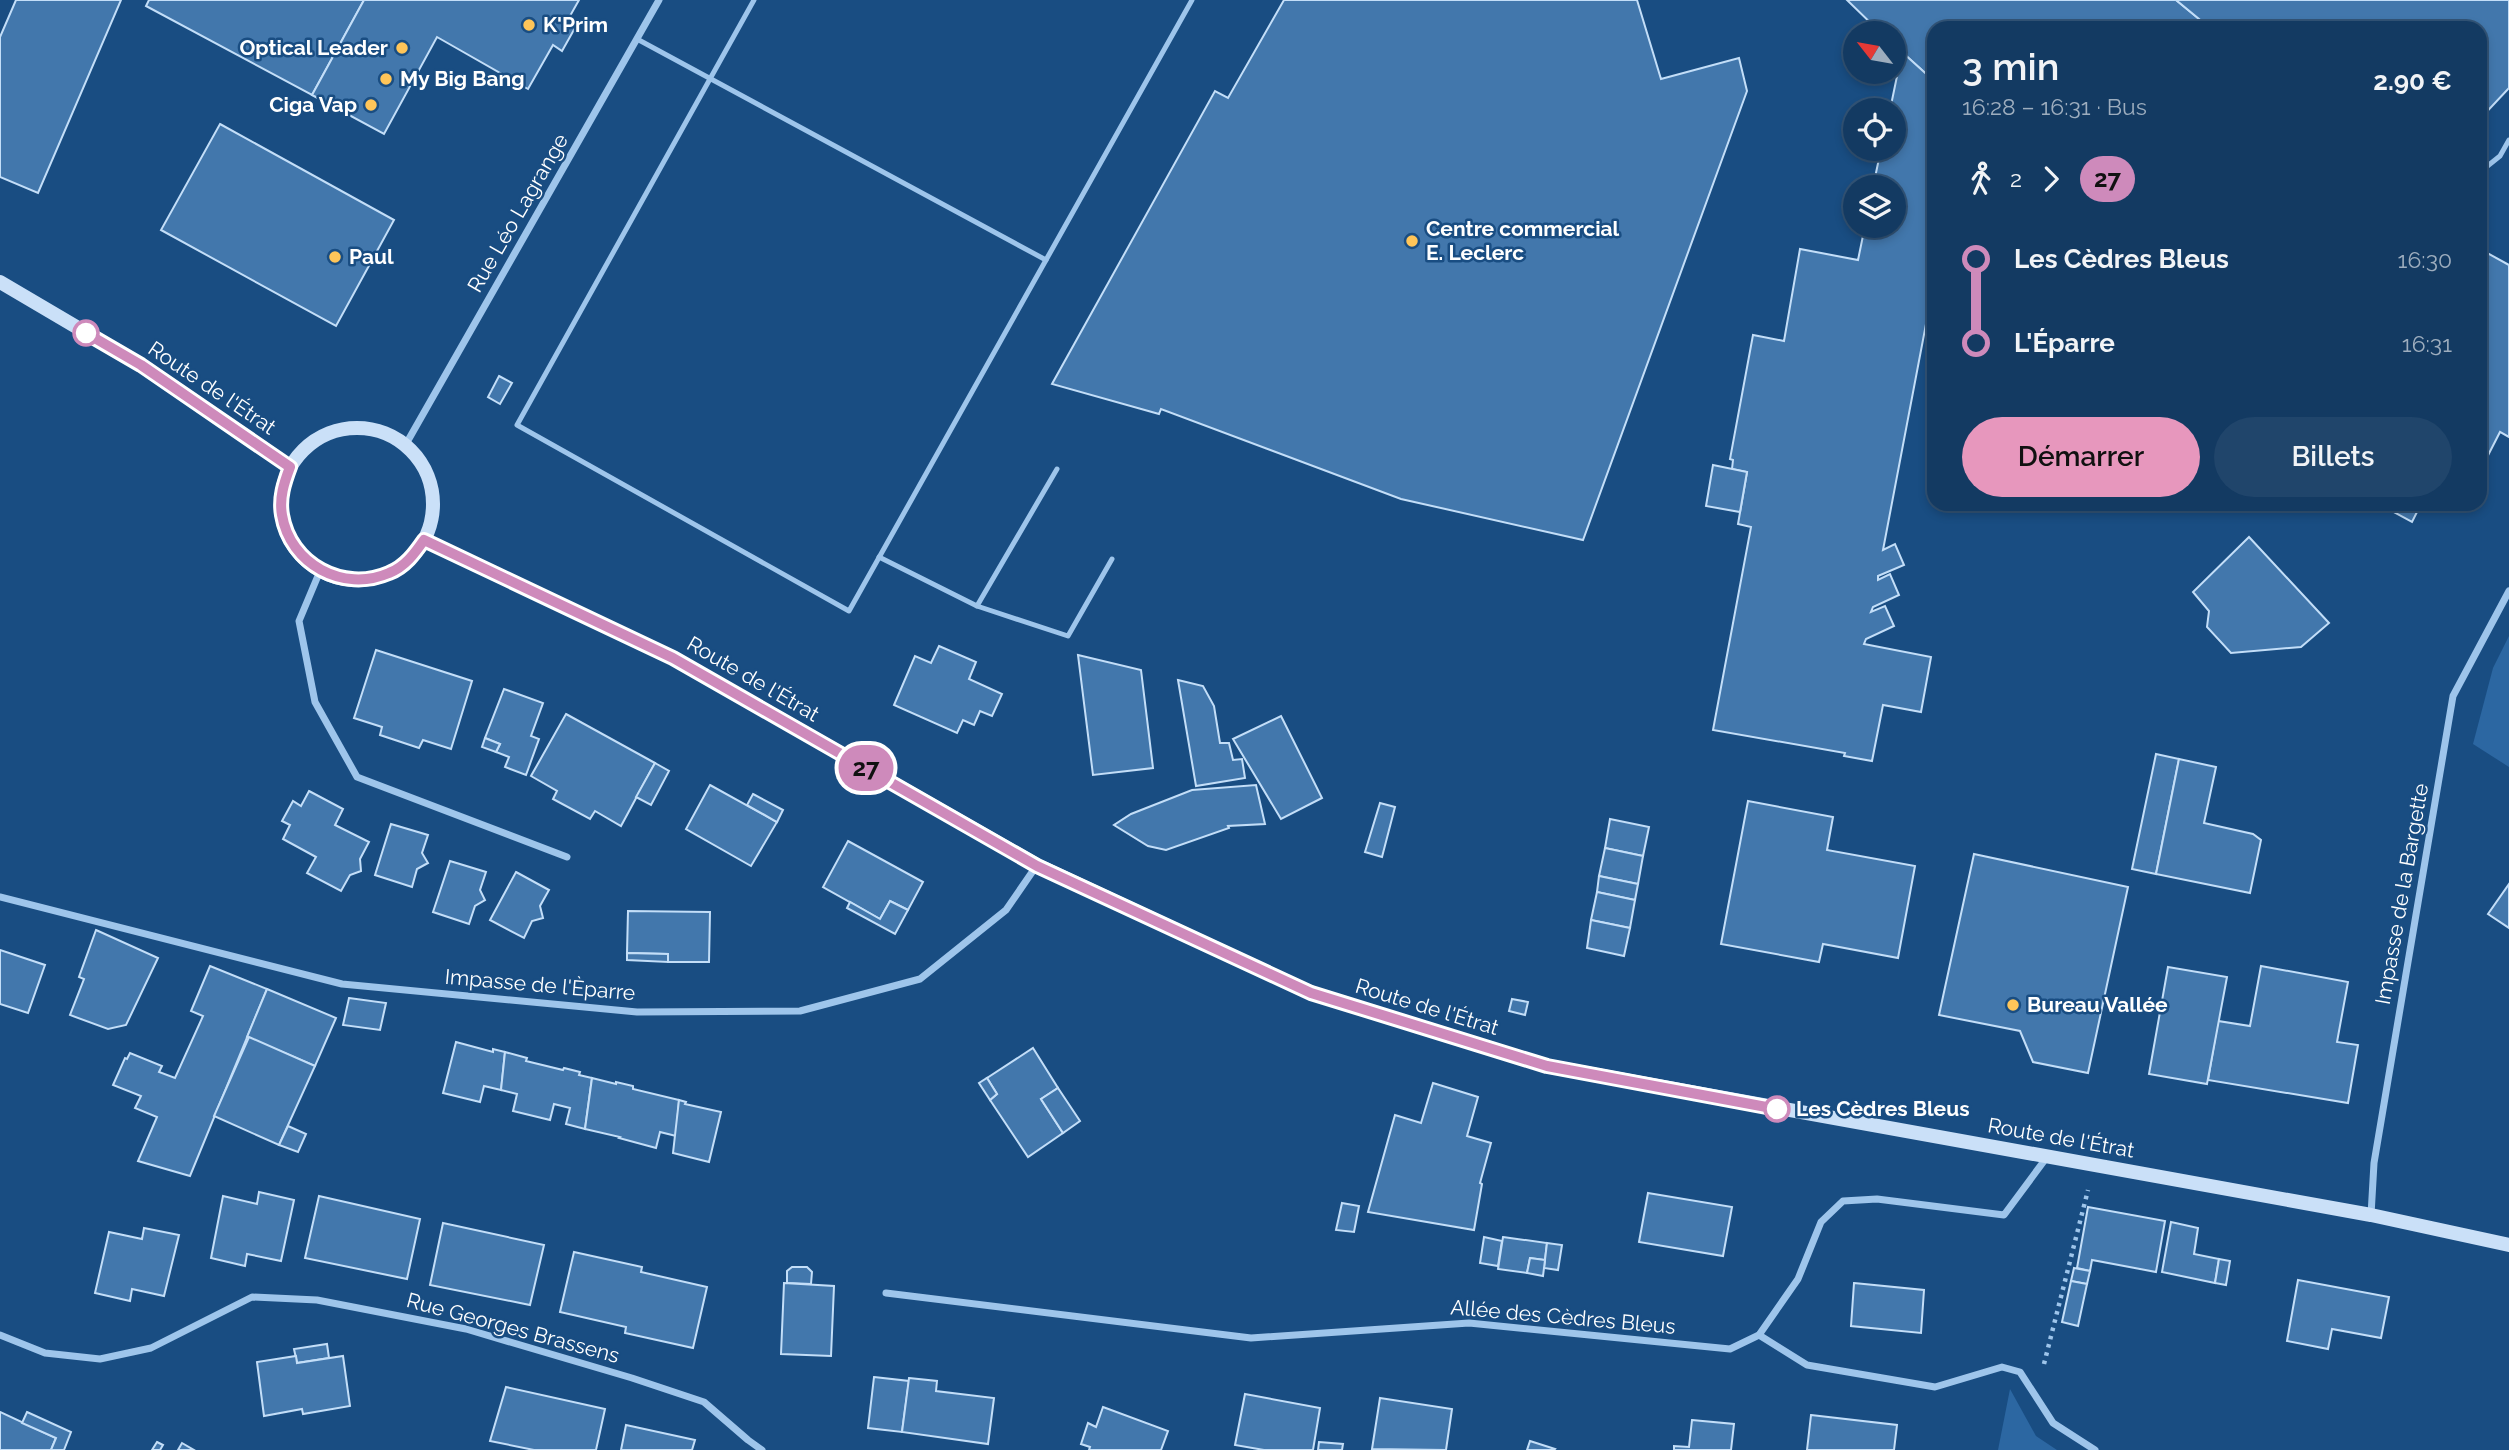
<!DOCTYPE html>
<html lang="fr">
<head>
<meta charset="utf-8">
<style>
  :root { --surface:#133a62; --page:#20456b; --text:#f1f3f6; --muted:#9dadbe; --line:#325477; --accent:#e797bd }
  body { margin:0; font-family:Raleway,sans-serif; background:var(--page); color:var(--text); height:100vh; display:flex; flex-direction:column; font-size:26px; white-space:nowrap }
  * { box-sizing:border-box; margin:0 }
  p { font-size:23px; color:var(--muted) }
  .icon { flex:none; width:38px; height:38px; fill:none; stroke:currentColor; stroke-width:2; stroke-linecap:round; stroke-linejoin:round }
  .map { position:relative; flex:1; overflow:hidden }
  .details { position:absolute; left:1927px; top:21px; width:560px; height:490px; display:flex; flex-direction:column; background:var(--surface); border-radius:21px; box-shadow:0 4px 10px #0003,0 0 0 2px var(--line) }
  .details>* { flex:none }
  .badge { padding:0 14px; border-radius:23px; font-size:24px; line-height:46px }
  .needle { width:46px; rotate:301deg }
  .controls { position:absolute; left:1843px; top:21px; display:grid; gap:14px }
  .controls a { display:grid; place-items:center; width:63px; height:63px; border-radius:50%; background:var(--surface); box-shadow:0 4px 10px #0003,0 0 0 2px var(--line); font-size:35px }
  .map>.badge { position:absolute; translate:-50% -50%; box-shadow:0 0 0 4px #fff }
  .legs { display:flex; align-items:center; gap:10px; height:77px; padding:0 35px; font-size:23px }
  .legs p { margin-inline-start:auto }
  .head { display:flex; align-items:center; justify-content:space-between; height:119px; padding:0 35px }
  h1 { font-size:38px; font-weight:600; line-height:52px }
  .button { display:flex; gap:14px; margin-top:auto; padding:14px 35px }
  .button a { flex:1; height:80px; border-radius:42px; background:var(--accent); color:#111; font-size:28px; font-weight:600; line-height:80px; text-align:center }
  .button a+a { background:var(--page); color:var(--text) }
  ul { padding:0 35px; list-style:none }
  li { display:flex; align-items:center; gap:24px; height:84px; font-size:26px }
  li i { display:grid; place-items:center; width:10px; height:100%; margin:0 9px; background:currentColor }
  li i::after { content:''; width:18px; height:18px; margin:-9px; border:5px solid; border-radius:50%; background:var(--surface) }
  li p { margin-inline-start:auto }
  li:first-child i { background:linear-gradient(#0000 50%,currentColor 0) }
  li:last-child i { background:linear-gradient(currentColor 50%,#0000 0) }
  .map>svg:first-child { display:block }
</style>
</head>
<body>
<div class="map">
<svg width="2509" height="1450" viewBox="0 0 2509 1450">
  <rect width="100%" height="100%" fill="#194d82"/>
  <g fill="#2c67a2">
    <path d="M2509,636V767L2473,744L2493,668Z"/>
    <path d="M2010,1389L2036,1436L2057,1450H1998Z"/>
  </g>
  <g fill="#4277ac" stroke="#c3def8" stroke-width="2">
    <path d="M16,0H121L38,193L0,177V37Z"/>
    <path d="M149,0H364L312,95L146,6Z"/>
    <path d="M364,0H579L566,23L575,28L562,51L553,45L528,89L437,37L384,134L312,95Z"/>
    <path d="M1284,0H1637L1661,79L1739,58L1747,91L1583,540L1401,499L1161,409L1159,414L1052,384L1215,91L1228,98Z"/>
    <path d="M1847,0H2176L2210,28H1934V81L1894,45V33H1881Z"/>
    <path d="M2176,0H2509V88L2480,119V28H2210Z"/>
    <path d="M1902,52L1934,81V306L1930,303L1883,550L1895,544L1904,565L1878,576V580L1890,574L1899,595L1873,607L1871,612L1885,606L1894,626L1866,639L1864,644L1931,657L1921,712L1883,705L1872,761L1844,756L1845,753L1713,730L1751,527L1738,524L1747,472L1732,469L1733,460L1730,459L1753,335L1784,341L1800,249L1858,260L1865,226H1894V187H1873L1881,149H1894V110H1890Z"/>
    <path d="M220,124L394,220L336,326L161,230Z"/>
    <path d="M2480,249L2509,265V437L2500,432L2480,471Z"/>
    <path d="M499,376L512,383L500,404L488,397Z"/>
    <path d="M1713,465L1747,472L1740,512L1706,506Z"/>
    <path d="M2379,504H2421L2412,522Z"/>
    <path d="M2445,504H2463L2459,511Z"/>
    <path d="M2249,537L2329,623L2301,647L2231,653L2207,627L2209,611L2193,592Z"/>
    <path d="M939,646L976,662L969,679L1002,694L992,716L980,711L974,725L963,720L957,733L894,705L915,656L931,663Z"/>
    <path d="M376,650L472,681L451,749L423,740L419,748L380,735L382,727L354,718Z"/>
    <path d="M1078,655L1141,670L1153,768L1093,775Z"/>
    <path d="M1178,680L1203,686L1214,706L1220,743H1229L1233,760L1242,759L1245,778L1196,786Z"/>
    <path d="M504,689L543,703L531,736L539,739L526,775L505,767L509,757L496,752L500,744L485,738Z"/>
    <path d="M566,714L655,763L621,826L595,811L590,819L553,799L557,791L531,776Z"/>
    <path d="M1281,716L1322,798L1281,819L1233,739Z"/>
    <path d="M485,738L500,744L496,752L482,747Z"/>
    <path d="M2156,754L2179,759L2156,874L2132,869Z"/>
    <path d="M2179,759L2216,767L2204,823L2253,834L2261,840L2250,893L2156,874Z"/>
    <path d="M655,763L669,771L651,805L636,797Z"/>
    <path d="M710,785L777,822L751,866L686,829Z"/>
    <path d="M1256,785L1265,824L1228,826L1229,828L1166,850L1148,846L1114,825L1131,814L1192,790Z"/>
    <path d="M309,791L343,809L335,825L369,842L360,859L361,871L350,875L341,891L307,873L316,857L283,839L290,825L282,821L293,801L301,806Z"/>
    <path d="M753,794L783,810L777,822L747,805Z"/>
    <path d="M1748,801L1833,817L1827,850L1915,866L1898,958L1823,944L1819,962L1721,944Z"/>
    <path d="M1380,803L1395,807L1382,857L1365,852Z"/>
    <path d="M1610,819L1649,827L1643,856L1605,848Z"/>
    <path d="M391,824L428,835L422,853L428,863L417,869L412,887L375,875Z"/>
    <path d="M848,841L923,882L908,910L890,901L880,919L823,887Z"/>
    <path d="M1605,848L1643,856L1638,884L1599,876Z"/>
    <path d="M1974,854L2128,887L2088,1073L2033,1062L2020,1031L1939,1015Z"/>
    <path d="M450,861L486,872L480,890L485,900L475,906L469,924L433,912Z"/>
    <path d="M516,872L549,890L540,906L543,918L532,921L524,938L490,920Z"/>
    <path d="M1599,876L1638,884L1635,900L1597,892Z"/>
    <path d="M2509,884V928L2488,914Z"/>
    <path d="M1597,892L1635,900L1630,928L1591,920Z"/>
    <path d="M890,901L908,910L895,934L847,908L850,902L880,919Z"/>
    <path d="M628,911L710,912L709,962H668V954L627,953Z"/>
    <path d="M1591,920L1630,928L1624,956L1587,948Z"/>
    <path d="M96,930L158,958L126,1025L108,1029L70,1015L84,979L79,977Z"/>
    <path d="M0,950L45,965L28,1013L0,1004Z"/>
    <path d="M627,953L668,954V962L627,960Z"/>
    <path d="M210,966L267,989L190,1176L138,1161L157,1117L135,1108L141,1096L113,1085L125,1058L127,1059L130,1053L162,1066L159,1072L175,1078L203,1016L191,1011Z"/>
    <path d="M2261,966L2348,982L2337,1042L2358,1045L2348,1103L2208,1080L2218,1021L2250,1026Z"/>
    <path d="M2168,967L2227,977L2207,1084L2149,1074Z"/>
    <path d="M267,989L336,1018L315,1066L247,1037Z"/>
    <path d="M349,998L386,1003L380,1030L343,1025Z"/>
    <path d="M1512,999L1528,1002L1525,1015L1509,1011Z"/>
    <path d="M249,1037L315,1066L279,1145L214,1116Z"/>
    <path d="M456,1042L493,1052V1049L505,1052L501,1090L484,1086L480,1102L443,1093Z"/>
    <path d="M1033,1048L1058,1088L1041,1099L1063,1133L1028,1157L990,1100L997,1094L987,1078Z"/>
    <path d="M505,1052L527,1058L526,1061L563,1070L564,1068L580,1072L579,1075L592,1078L585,1129L566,1124L570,1108L554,1104L550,1120L513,1111L517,1094L501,1090Z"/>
    <path d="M592,1078L616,1084V1082L633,1086V1089L679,1100L676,1136L660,1132L656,1148L619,1138L620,1137L585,1129Z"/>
    <path d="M987,1078L997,1094L990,1100L979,1083Z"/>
    <path d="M1433,1083L1478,1097L1467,1136L1491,1143L1480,1183L1482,1184L1474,1230L1368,1212L1395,1115L1421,1123Z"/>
    <path d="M1058,1088L1080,1121L1063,1133L1041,1099Z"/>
    <path d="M679,1100L686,1102L685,1104L721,1112L709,1162L673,1153Z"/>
    <path d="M288,1126L306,1134L298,1152L279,1145Z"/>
    <path d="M259,1192L294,1200L281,1261L247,1254L245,1266L211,1258L223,1196L257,1204Z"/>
    <path d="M1648,1193L1732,1207L1723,1256L1639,1242Z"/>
    <path d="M319,1196L420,1219L407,1279L305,1258Z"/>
    <path d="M1342,1203L1359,1206L1354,1232L1336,1230Z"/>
    <path d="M2088,1207L2165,1221L2156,1272L2092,1260L2090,1271L2077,1268Z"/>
    <path d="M2171,1222L2198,1228L2194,1254L2219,1259L2215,1283L2162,1272Z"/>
    <path d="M443,1223L544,1245L530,1305L430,1285Z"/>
    <path d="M144,1228L179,1235L164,1296L132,1289L130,1301L95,1293L109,1232L142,1239Z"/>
    <path d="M1484,1237L1502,1241L1498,1266L1480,1263Z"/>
    <path d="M1503,1237L1547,1243L1545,1260L1530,1258L1527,1273L1498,1269Z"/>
    <path d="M1547,1243L1562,1245L1558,1270L1544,1268Z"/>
    <path d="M574,1252L642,1267L641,1272L707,1287L693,1348L625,1333L626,1327L560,1312Z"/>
    <path d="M1530,1258L1545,1260L1543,1276L1527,1273Z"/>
    <path d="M2219,1259L2230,1261L2226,1285L2215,1283Z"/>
    <path d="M792,1267H807L812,1272L811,1284L787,1283V1271Z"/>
    <path d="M2074,1268L2090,1271L2087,1284L2071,1281Z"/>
    <path d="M2298,1280L2389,1297L2381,1338L2332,1329L2328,1349L2287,1341Z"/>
    <path d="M2071,1281L2087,1284L2078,1326L2062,1322Z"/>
    <path d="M784,1283L834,1286L831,1356L781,1354Z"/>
    <path d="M1854,1283L1924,1290L1921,1333L1851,1326Z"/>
    <path d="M327,1344L329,1358L297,1363L294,1349Z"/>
    <path d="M296,1356L297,1363L343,1356L350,1406L303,1414L302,1409L264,1416L257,1362Z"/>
    <path d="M874,1377L909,1381L902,1432L868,1428Z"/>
    <path d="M909,1378L937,1381L936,1391L994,1398L988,1444L902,1432Z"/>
    <path d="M506,1387L605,1409L596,1450H534L490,1441Z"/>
    <path d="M1245,1394L1320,1408L1313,1450H1264L1235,1445Z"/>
    <path d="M1380,1398L1452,1409L1446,1450L1372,1449Z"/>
    <path d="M1103,1407L1168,1431L1161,1450H1089L1090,1447L1081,1444L1088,1423L1096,1427Z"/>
    <path d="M0,1412L56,1438L51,1450H0Z"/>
    <path d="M27,1412L71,1432L64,1450H51L56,1438L22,1423Z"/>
    <path d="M1811,1415L1897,1425L1894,1450H1807Z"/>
    <path d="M1692,1420L1734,1424L1731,1450H1674V1446L1689,1447Z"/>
    <path d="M626,1425L695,1440L692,1450H621Z"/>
    <path d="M1530,1441L1555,1449L1554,1450H1527Z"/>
    <path d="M157,1442L163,1445L160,1450H152Z"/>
    <path d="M1319,1442L1343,1444L1342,1450H1318Z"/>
    <path d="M182,1443L194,1450H178Z"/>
  </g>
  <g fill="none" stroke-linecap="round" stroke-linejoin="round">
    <path stroke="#9ec5eb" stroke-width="4.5" stroke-dasharray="3.5 5" stroke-linecap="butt" d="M2044,1364L2088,1190"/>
    <g stroke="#9ec5eb" stroke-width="5">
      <path d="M754,0L517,425L849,611L1046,260"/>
      <path d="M637,39L1046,260L1192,0"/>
      <path d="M2480,172L2500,156L2509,140"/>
      <path d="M879,557L977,606L1068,636L1112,559"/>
      <path d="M977,606L1057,469"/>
    </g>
    <g stroke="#9ec5eb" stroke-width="7">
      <path d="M406,444L659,0"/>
      <path d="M320,571L299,621L315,702L357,777L567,857"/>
      <path d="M0,897L342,984L637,1012L800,1011L920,979L1006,910L1037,865"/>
      <path d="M2371,1215L2374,1163L2453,696L2509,591"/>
      <path d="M886,1293L1251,1338L1469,1323L1730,1349L1759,1335L1798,1279L1821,1222L1843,1201L1877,1199L2004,1215L2047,1157"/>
      <path d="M0,1335L45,1353L100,1359L151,1348L252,1297L317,1300L466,1329L632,1378L704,1402L748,1440L762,1450"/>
      <path d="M1759,1335L1807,1365L1935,1387L2002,1367L2020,1372L2053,1423L2095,1450"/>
    </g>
    <g stroke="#cae0f8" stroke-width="14">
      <path d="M0,282L141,365L290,467"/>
      <circle cx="357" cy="504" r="76"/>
      <path d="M424,540L673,658L1037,865L1311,993L1547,1066L2371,1215L2509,1245"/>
    </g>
  </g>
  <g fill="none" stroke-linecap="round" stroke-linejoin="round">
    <defs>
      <path id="line-1" d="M86,333L141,365L290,467C284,483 279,498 282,515C290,564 343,593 389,573C405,567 415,553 424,540L673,658L1037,866L1311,993L1547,1066L1777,1109"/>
    </defs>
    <use href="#line-1" stroke="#fff" stroke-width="16"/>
    <use href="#line-1" stroke="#ce8abb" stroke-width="10"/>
  </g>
  <g fill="#fec559" stroke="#194d82" stroke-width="2.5">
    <circle cx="529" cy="25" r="7"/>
    <circle cx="402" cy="48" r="7"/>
    <circle cx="386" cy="79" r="7"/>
    <circle cx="371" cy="105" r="7"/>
    <circle cx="1412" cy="241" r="7"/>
    <circle cx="335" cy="257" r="7"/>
    <circle cx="2013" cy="1005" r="7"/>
  </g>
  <g fill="#fff" stroke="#ce8abb" stroke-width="3.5">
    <circle cx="86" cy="333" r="12"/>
    <circle cx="1777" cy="1109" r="12"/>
  </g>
  <g text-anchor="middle" stroke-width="5" stroke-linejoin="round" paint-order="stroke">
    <g font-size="21" font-weight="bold" fill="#fff" stroke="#194d82" text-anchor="start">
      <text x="543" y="32">K'Prim</text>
      <text x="388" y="55" text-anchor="end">Optical Leader</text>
      <text x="400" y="86">My Big Bang</text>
      <text x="357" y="112" text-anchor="end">Ciga Vap</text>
      <text x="1426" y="236">Centre commercial<tspan x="1426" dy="24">E. Leclerc</tspan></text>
      <text x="349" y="264">Paul</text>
      <text x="2027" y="1012">Bureau Vallée</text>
    </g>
    <g font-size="21" fill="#fff" stroke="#194d82">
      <text transform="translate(518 213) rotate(-60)" y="7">Rue Léo Lagrange</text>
      <text transform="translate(212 388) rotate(34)" y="7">Route de l'Étrat</text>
      <text transform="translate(753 679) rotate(30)" y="7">Route de l'Étrat</text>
      <text transform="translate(2402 894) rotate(-80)" y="7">Impasse de la Bargette</text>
      <text transform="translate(540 985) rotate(5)" y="7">Impasse de l'Èparre</text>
      <text transform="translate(1427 1007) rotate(17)" y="7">Route de l'Étrat</text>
      <text transform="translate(2061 1138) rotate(10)" y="7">Route de l'Étrat</text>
      <text transform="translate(1563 1317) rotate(5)" y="7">Allée des Cèdres Bleus</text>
      <text transform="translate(513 1328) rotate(15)" y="7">Rue Georges Brassens</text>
    </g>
    <g font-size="21" font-weight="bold" fill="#fff" stroke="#194d82" text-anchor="start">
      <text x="1796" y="1116">Les Cèdres Bleus</text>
    </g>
  </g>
</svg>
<div class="controls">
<a><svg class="needle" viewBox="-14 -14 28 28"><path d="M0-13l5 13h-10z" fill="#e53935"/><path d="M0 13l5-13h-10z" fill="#9dadbe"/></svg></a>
<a><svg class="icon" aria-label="locate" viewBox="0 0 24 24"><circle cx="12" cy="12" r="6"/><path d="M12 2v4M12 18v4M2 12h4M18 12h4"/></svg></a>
<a><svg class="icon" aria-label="layers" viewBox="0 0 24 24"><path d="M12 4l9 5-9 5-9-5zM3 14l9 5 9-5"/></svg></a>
</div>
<b class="badge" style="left:866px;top:768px;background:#ce8abb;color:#111">27</b>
<section class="details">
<div class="head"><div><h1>3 min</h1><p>16:28 – 16:31 · Bus</p></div><b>2.90 €</b></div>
<div class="legs"><svg class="icon" aria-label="walk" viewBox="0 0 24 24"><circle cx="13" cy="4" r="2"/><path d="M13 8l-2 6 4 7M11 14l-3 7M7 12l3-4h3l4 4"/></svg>2<svg class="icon" aria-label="forward" viewBox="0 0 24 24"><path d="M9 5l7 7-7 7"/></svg><b class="badge" style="background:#ce8abb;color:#111">27</b></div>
<ul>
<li><i style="color:#ce8abb"></i><b>Les Cèdres Bleus</b><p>16:30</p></li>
<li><i style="color:#ce8abb"></i><b>L'Éparre</b><p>16:31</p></li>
</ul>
<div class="button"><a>Démarrer</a><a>Billets</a></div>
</section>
</div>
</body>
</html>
